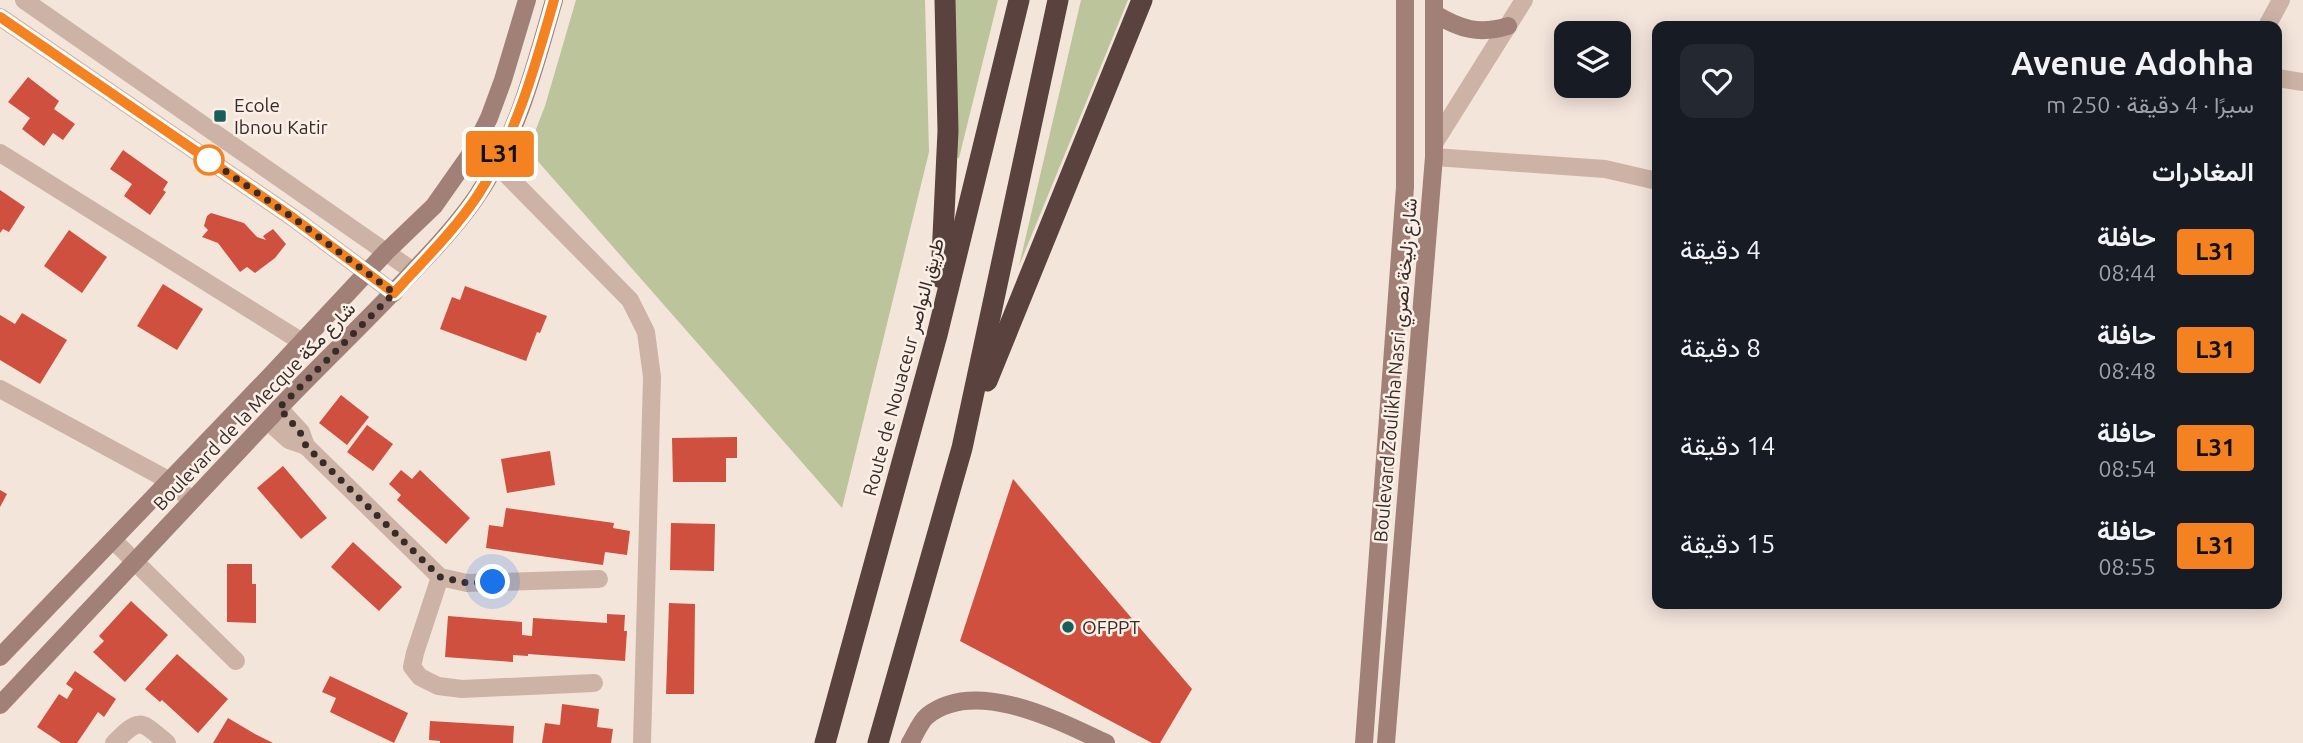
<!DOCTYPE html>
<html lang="ar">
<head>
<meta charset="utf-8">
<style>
  :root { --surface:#171b24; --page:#242831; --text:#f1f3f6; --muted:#9ea1a6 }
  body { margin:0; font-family:Ubuntu,Vazirmatn,sans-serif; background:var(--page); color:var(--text); direction:rtl; height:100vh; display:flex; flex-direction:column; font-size:26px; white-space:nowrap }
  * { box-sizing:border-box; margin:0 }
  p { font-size:23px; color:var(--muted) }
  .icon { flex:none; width:38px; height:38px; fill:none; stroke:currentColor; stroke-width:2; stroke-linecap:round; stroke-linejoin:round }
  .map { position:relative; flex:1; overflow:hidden; direction:ltr }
  .drawer { position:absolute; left:1652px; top:21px; width:630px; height:588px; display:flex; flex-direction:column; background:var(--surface); border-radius:14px; box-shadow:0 4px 18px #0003; direction:rtl }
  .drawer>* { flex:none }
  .badge { padding:0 14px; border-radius:5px; font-size:24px; line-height:46px }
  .controls { position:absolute; left:1554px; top:21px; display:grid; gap:14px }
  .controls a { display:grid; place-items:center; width:77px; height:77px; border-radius:14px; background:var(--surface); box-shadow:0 4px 18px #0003; font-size:35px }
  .you { position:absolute; width:35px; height:35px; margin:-18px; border:5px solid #fff; border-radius:50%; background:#1a73e8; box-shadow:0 0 0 10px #1a73e833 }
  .map>.badge { position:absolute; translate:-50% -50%; box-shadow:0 0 0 4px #fff }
  h2 { padding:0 28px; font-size:26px; line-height:63px }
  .round { display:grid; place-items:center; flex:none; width:74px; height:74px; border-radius:14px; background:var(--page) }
  .headline { display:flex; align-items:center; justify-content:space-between; height:119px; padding:0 28px }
  h1 { font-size:33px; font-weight:600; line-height:52px }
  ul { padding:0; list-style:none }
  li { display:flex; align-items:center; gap:21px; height:98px; padding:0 28px }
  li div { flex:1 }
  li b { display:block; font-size:26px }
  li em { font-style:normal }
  li .badge { min-width:77px; font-weight:700; text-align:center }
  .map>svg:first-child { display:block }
</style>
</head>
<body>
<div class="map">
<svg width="2303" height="743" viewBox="0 0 2303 743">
  <rect width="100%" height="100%" fill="#f4e5db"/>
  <g fill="#bbc49a">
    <path d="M576,0H925L929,152L842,508L528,150L545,106Z"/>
    <path d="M954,0H998L959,158L955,157Z"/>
    <path d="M1081,0H1128L1019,266Z"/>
  </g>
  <g fill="#cf503e">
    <path d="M28,77L59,101L54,109L75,124L63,140L53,133L44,146L22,129L30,118L8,102Z"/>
    <path d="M123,150L168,182L163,190L166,192L150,215L124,196L132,184L110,169Z"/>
    <path d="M0,190L25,207L9,232L3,229L0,233Z"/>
    <path d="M211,213L244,223L257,237L266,240L263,236L273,229L286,244L275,258L255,273L247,267L240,272L218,243L202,237L208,230L204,226L207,216Z"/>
    <path d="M69,230L107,257L82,293L44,266Z"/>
    <path d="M163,284L203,309L177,350L137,326Z"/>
    <path d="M465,286L547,316L540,333L537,332L526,361L440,329L452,297L460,300Z"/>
    <path d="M22,313L67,340L40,384L0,360V315L15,324Z"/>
    <path d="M341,395L369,417L347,445L319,423Z"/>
    <path d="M367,425L393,444L373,471L347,452Z"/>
    <path d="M737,437V458H726V482H673L672,438Z"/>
    <path d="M550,451L555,485L507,493L501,459Z"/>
    <path d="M283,466L327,518L301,539L257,488Z"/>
    <path d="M401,470L412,479L420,470L470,518L446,544L397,500L401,495L389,484Z"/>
    <path d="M1013,479L1192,689L1160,743H1152L960,641Z"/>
    <path d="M0,490L7,494L0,507Z"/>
    <path d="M506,508L614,523L613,528L630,531L627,555L605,552L603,565L486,548L489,525L503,527Z"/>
    <path d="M671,523L715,524L714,571L670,570Z"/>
    <path d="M353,542L402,587L379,611L331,567Z"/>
    <path d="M227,564H252V584H256V623L227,622Z"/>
    <path d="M131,601L168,635L125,682L93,652L104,641L99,636Z"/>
    <path d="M669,603L695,604L694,694H666Z"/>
    <path d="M607,614L625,615L624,631H627L625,661L528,654V656L513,655V662L445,657L448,616L522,622V635L532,636L533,618L607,623Z"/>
    <path d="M177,654L228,699L198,733L162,700L160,702L145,689Z"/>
    <path d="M75,671L116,699L104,717L98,712L77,743H61L37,727L59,694L67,699L73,689L66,684Z"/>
    <path d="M330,676L408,713L394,743L330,712L336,698L322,692Z"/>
    <path d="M562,704L599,709L597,727L613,729L611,743H542L545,723L560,725Z"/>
    <path d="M228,718L255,734L273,743H213Z"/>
    <path d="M430,721L514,726L513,743H440V741L429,740Z"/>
  </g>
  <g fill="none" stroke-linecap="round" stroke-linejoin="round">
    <g stroke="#cdb3a6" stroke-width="18">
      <path d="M24,0L413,271"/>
      <path d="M0,17L292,217L394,293"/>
      <path d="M2267,26L2281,0"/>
      <path d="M2277,78L2303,82"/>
      <path d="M1435,142L1524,0"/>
      <path d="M0,153L302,342"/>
      <path d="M1434,157L1605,169L1657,181"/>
      <path d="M496,164L630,300L646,332L652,377L642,743"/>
      <path d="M0,389L170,481L191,500"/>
      <path d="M279,408L301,432L306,446L440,577L467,583L599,579"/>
      <path d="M268,421L289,440L306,446"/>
      <path d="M113,540L236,661"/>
      <path d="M440,577L415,653L412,667L420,677L438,686L462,689L594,683"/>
      <path d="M114,743C140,717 140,720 167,743"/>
    </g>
    <g stroke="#a18177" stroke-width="18">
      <path d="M1435,14C1460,29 1479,35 1508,26"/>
      <path d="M0,657L271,375L386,252L434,206L472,152L489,118L503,80L527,0"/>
      <path d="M0,705C93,606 186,507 279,408C325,360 374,314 419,265C440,243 460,221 477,196C517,137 535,67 554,0"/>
      <path d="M910,743C915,735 920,722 927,716C975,677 1059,721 1106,743"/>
      <path d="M1364,743L1405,187V0"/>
      <path d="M1386,743L1434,157V0"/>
    </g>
    <g stroke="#5a433e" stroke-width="21">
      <path d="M941,278L948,131L945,0"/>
      <path d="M987,381L1142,0"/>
      <path d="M825,743L937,335L1019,0"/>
      <path d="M878,743L962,448L1058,0"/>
    </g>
  </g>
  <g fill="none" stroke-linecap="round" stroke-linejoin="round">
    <defs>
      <path id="line" d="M0,17L292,217L394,293C423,261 454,231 478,195C516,136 535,67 554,0"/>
    </defs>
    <use href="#line" stroke="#fff" stroke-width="16"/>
    <use href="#line" stroke="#f58220" stroke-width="10"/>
    <path stroke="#392b28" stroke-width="7" stroke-dasharray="0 12.6" d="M209,160L202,155L292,217L394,293L279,408L300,432L306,446L440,577L467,583L493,582"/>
  </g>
  <g fill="#1a5e5a" stroke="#fbf0e8" stroke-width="2.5">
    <rect x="213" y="109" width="14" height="14" rx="3.5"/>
    <circle cx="1068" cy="627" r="7"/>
  </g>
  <circle fill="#fff" stroke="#f58220" stroke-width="3.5" cx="209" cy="160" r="14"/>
  <g text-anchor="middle" stroke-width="5" stroke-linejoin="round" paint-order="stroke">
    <g font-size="19" fill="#392b28" stroke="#fbf0e8" text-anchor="start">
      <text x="234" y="112">Ecole<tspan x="234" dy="22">Ibnou Katir</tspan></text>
      <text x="1082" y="634">OFPPT</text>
    </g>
    <g font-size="19" fill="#392b28" stroke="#fbf0e8">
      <text transform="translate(903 367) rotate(-75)" y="7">Route de Nouaceur طريق النواصر</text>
      <text transform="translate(1395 370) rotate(-85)" y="7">Boulevard Zoulikha Nasri شارع زليخة نصري</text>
      <text transform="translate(254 406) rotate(-46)" y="7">Boulevard de la Mecque شارع مكة</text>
    </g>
  </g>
</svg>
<div class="controls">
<a><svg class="icon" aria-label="layers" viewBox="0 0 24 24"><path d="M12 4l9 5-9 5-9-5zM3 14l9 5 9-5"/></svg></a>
</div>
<div class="you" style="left:493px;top:582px"></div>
<b class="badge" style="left:500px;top:154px;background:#f58220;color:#111">L31</b>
<section class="drawer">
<div class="headline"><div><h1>Avenue Adohha</h1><p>سيرًا · 4 دقيقة · 250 m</p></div><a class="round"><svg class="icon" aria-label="heart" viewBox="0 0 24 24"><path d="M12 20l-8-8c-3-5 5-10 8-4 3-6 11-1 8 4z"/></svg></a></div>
<h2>المغادرات</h2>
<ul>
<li><span class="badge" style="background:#f58220;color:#111">L31</span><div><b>حافلة</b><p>08:44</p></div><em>4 دقيقة</em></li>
<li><span class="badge" style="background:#f58220;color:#111">L31</span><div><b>حافلة</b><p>08:48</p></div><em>8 دقيقة</em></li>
<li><span class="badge" style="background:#f58220;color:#111">L31</span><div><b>حافلة</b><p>08:54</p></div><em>14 دقيقة</em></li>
<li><span class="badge" style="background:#f58220;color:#111">L31</span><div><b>حافلة</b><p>08:55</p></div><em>15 دقيقة</em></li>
</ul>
</section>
</div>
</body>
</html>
